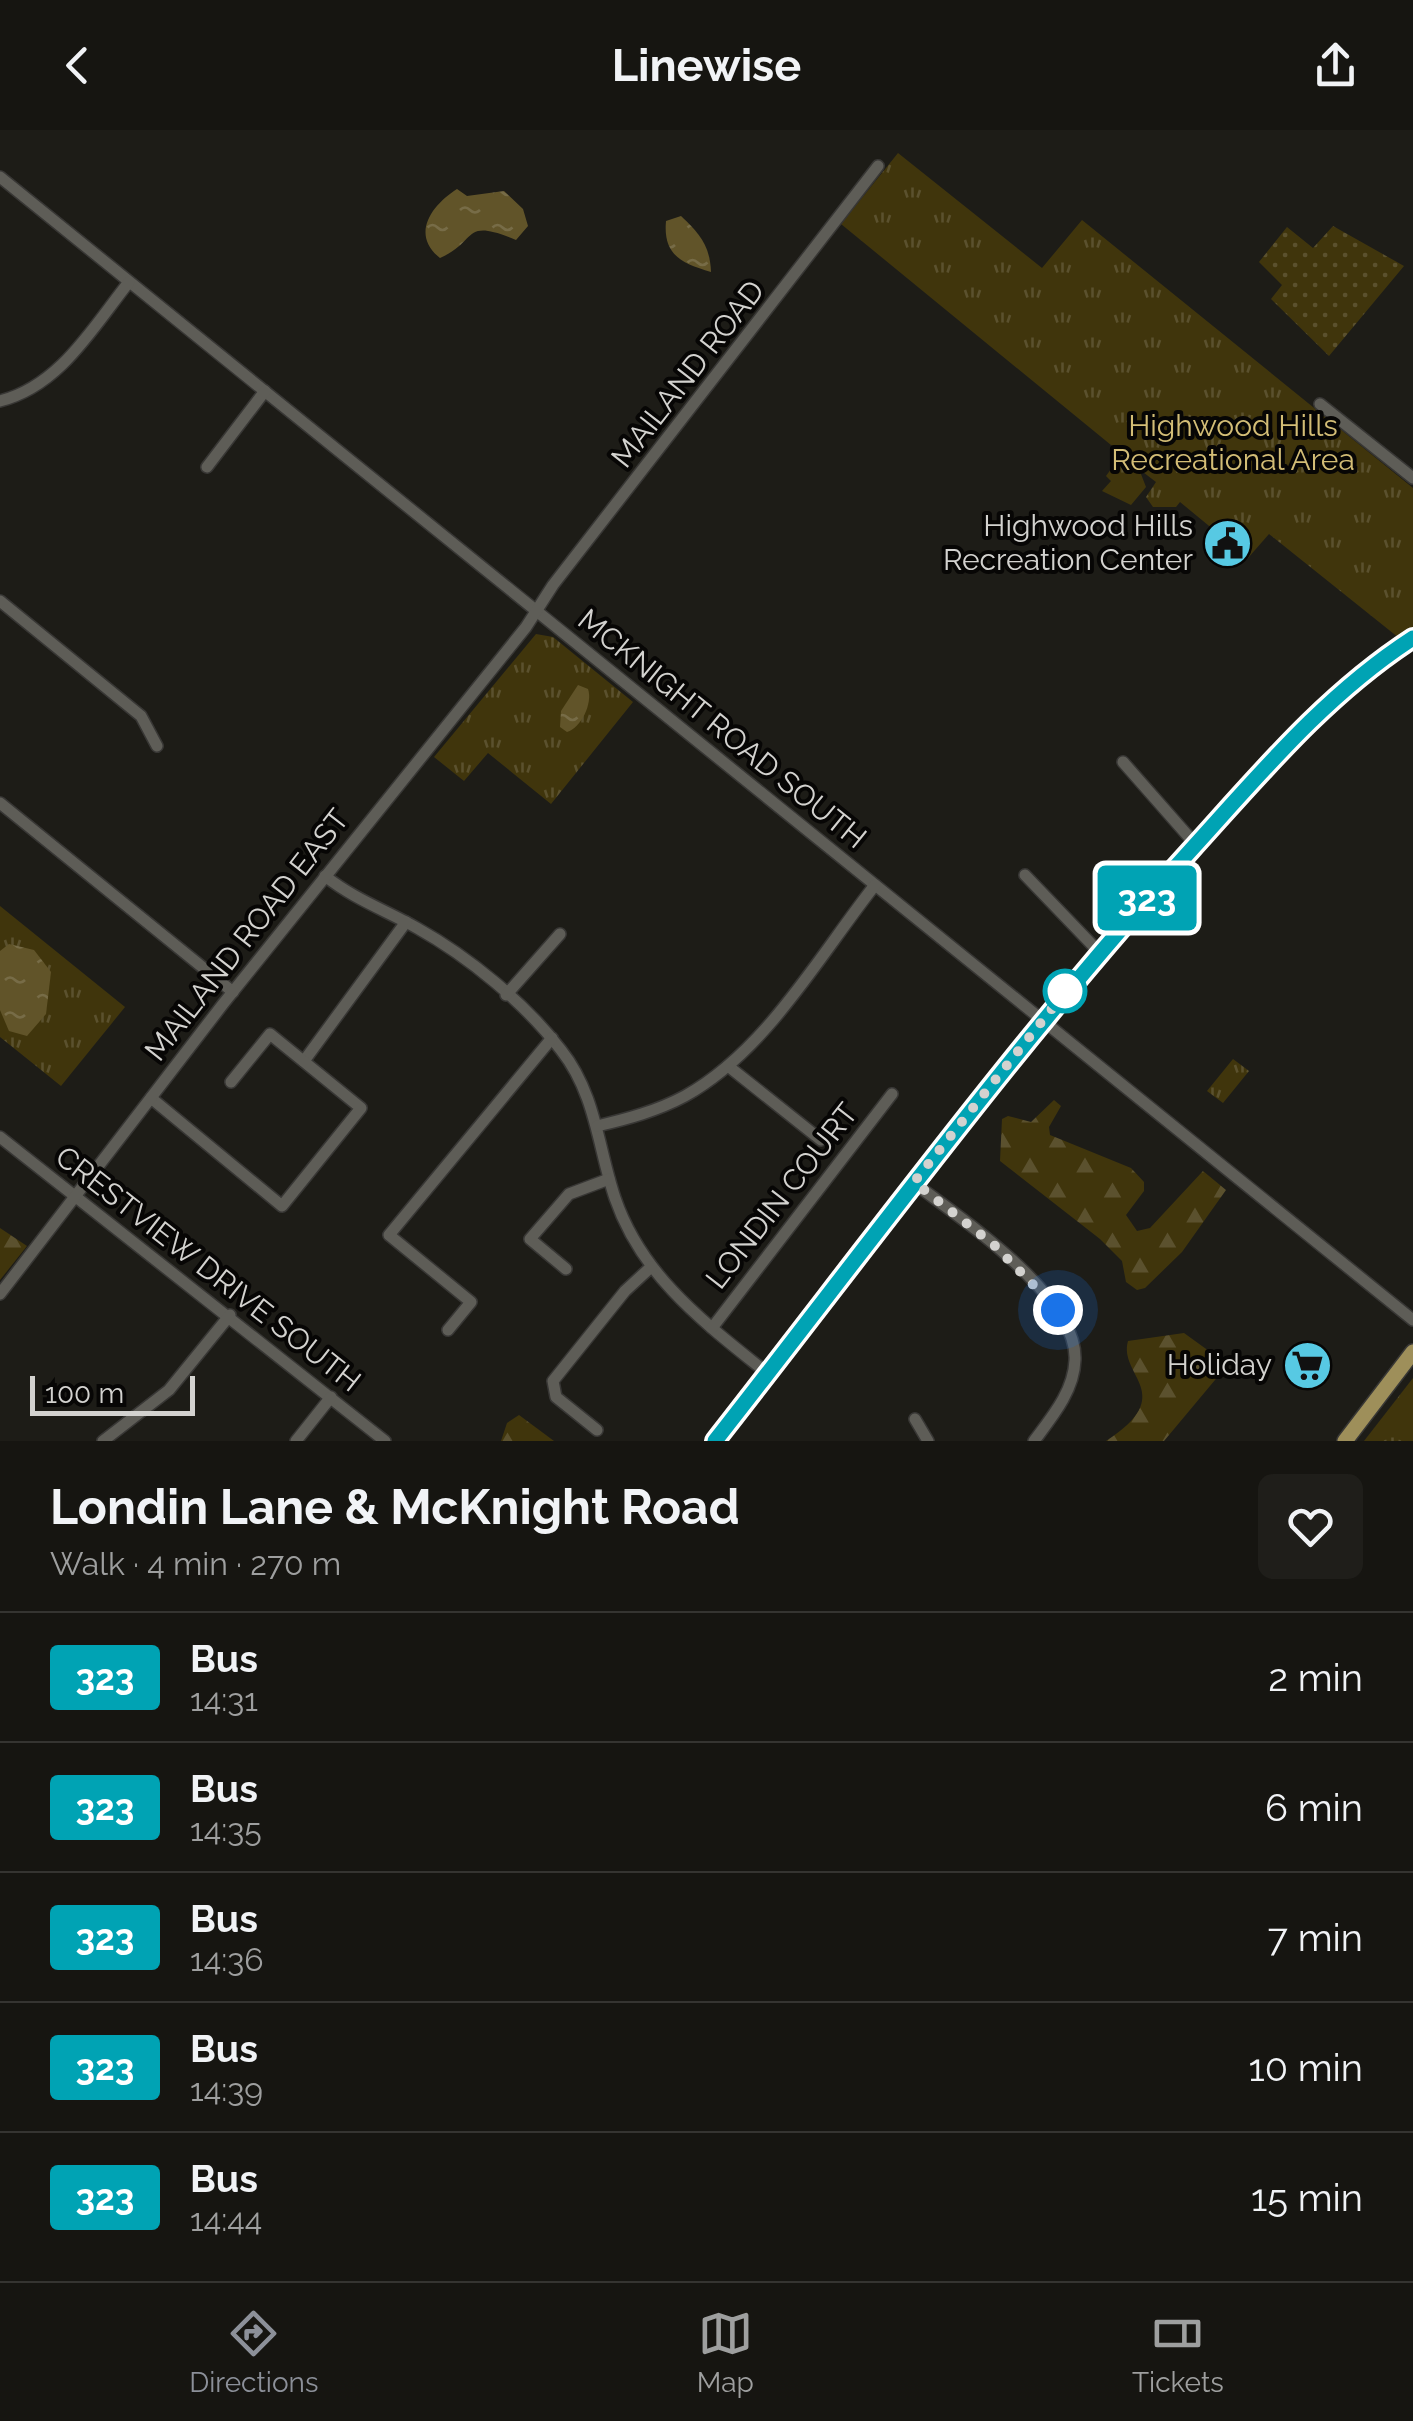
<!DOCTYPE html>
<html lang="en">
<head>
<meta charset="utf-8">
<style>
  :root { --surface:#161511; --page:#1f1e1a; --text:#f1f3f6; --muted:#9e9f9f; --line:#353431; --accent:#8c9099 }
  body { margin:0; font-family:Raleway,sans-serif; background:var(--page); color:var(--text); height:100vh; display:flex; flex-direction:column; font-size:38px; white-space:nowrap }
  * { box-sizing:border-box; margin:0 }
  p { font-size:32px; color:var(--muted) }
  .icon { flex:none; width:55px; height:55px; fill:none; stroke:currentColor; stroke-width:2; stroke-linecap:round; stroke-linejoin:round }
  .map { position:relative; height:1311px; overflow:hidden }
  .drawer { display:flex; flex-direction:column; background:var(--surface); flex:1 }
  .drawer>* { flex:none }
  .badge { padding:0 20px; border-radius:8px; font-size:35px; line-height:65px }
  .scale { position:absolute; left:30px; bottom:25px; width:165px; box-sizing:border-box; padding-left:10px; border:5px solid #d3d2cf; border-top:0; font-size:28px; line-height:35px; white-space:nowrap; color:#d3d2cf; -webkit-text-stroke:8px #070605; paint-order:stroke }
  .you { position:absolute; width:50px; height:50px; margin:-25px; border:8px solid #fff; border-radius:50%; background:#1a73e8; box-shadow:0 0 0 15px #1a73e833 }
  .map>.badge { position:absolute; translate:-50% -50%; box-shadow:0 0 0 5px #fff }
  .round { display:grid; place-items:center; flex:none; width:105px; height:105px; border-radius:15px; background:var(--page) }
  .head { display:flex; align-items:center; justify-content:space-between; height:170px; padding:0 50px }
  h1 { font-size:48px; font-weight:700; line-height:75px }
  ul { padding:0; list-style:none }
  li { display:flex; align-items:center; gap:30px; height:130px; padding:0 50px; border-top:2px solid var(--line) }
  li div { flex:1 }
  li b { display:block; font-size:38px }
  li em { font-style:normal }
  li .badge { min-width:110px; font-weight:700; text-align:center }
  header { display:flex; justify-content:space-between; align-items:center; height:130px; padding:0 50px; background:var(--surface); font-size:45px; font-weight:700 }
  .tabs { display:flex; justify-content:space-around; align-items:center; height:140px; border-top:2px solid var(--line); background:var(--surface); font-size:28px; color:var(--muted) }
  .tabs a { display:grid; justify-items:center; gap:5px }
  .tabs .selected { color:var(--accent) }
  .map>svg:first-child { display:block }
</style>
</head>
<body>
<header><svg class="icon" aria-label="back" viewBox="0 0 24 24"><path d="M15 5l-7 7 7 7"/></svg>Linewise<svg class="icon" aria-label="share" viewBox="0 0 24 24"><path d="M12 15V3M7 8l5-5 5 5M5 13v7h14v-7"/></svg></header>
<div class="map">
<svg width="1413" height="1311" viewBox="0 0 1413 1311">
  <defs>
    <pattern id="forest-firs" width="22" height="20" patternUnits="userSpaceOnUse" patternTransform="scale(2.5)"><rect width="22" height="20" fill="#40350c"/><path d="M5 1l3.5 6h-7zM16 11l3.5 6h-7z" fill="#5b512e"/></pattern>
    <pattern id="park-tufts" width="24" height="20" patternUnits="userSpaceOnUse" patternTransform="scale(2.5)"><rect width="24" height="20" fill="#40350c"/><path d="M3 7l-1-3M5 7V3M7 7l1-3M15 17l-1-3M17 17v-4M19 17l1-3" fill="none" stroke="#5b512e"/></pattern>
    <pattern id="garden-dots" width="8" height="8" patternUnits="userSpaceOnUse" patternTransform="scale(2.5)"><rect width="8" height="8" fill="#40350c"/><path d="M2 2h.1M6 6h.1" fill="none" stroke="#5b512e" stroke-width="1.8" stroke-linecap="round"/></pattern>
    <pattern id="water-ripples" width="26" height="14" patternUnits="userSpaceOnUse" patternTransform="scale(2.5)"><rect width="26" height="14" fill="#615429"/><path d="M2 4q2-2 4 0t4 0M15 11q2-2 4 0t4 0" fill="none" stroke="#776c47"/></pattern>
  </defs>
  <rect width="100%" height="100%" fill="#1d1c17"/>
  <g fill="url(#forest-firs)">
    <path d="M1054,970L1061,976L1049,997L1050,1005L1131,1038L1144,1052V1061L1126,1085L1137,1101L1150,1098L1203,1041L1226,1060L1182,1122L1145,1158L1137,1160L1126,1152L1122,1131L1100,1109L1000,1031L1002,989L1008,986L1031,992Z"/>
    <path d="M0,1098L27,1116L0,1150Z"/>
    <path d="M1184,1203L1220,1229V1244L1164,1311H1106C1179,1264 1118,1246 1128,1211Z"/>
    <path d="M519,1285L554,1311H501L507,1293Z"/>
  </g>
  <g fill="url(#park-tufts)">
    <path d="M898,23L1042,138L1082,90L1413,358V500L1399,508L1269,404L1248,428L1180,372L1176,377H1153L1146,367L1156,352L1139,339L1146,357L1131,375L1102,361L1111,351L1106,346L1122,324L841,94Z"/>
    <path d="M536,504L553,507L633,572L551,674L488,623L464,651L434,627Z"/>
    <path d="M0,776L125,877L61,956L0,907Z"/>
    <path d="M1233,929L1249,941L1223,973L1207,961Z"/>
    <path d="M1413,1248V1311H1364Z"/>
  </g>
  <path fill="url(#garden-dots)" d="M1333,96L1404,136L1329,226L1271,169L1282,155L1259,132L1287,97L1313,118Z"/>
  <g fill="url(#water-ripples)">
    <path d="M457,59L467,66L504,61L523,79L528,96L516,110C461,87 479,111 440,128C410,104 432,75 457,59Z"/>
    <path d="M681,86C700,104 710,116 711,142C681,133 663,125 666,91Z"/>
    <path d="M578,555L588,559C593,573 581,598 567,602L560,597L561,581Z"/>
    <path d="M9,814L34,820L51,842L46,884L27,906L9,901L0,880V821Z"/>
  </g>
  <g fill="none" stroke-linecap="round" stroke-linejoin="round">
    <defs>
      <g id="minor">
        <path d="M0,47L1413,1190"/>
        <path d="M0,271C60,256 93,197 129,152"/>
        <path d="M1320,274L1413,348"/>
        <path d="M207,337L265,261"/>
        <path d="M0,471L141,586L157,616"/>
        <path d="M1123,632L1196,715"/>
        <path d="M0,673L233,862"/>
        <path d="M1025,745L1099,822"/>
        <path d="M325,746C354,769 385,780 417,798C469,827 525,873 561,920C596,964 598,1018 615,1068C642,1147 705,1193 767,1243"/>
        <path d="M506,865L560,804"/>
        <path d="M304,931L406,792"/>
        <path d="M728,936L821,1010"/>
        <path d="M151,968L282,1076L361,978L270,904L231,952"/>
        <path d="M597,996C627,989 657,981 685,966C766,921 819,826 875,755"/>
        <path d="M0,1007L385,1311"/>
        <path d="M914,1053C960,1088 1078,1166 1075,1230C1074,1261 1052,1287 1034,1311"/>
        <path d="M566,1139L530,1109L569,1064L609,1049"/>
        <path d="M0,1164L223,874L526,497L553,455L878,36"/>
        <path d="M712,1198L892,964"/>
        <path d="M448,1200L471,1172L389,1105L552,908"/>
        <path d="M915,1289L928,1311"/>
        <path d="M597,1300L556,1267L553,1251L625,1161L651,1137"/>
        <path d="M103,1311L169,1260L230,1185"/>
        <path d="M296,1311L331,1267"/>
        <path d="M715,1311C868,1113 1016,913 1185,727C1256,648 1323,567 1413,508"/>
      </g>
      <path id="major" d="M1345,1311L1413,1222"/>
    </defs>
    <use href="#minor" stroke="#383735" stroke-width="14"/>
    <use href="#major" stroke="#383735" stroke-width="18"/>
    <use href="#minor" stroke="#5e5d57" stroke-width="11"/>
    <use href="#major" stroke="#9e8f5a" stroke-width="15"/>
  </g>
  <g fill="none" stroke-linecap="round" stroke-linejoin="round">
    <defs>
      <path id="line" d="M715,1311C871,1112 1019,909 1190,721C1260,644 1325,565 1413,508"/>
    </defs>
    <use href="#line" stroke="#fff" stroke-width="22"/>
    <use href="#line" stroke="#00a3b4" stroke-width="15"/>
    <path stroke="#d3d2cf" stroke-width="10" stroke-dasharray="0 18" d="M1058,1180L994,1115L914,1052L1070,856L1065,861"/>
  </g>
  <defs>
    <symbol id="civic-disc" viewBox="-11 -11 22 22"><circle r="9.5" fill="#57c9e3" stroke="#070605"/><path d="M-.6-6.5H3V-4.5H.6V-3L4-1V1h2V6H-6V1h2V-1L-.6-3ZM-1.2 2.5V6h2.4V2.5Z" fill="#111"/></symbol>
    <symbol id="supermarket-disc" viewBox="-11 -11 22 22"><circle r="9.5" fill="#57c9e3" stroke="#070605"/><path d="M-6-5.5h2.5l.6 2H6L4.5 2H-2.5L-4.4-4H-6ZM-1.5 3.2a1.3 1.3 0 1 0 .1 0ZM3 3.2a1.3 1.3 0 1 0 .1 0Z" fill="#111"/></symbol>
  </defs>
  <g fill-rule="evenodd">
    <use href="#civic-disc" x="1200" y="386" width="55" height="55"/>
    <use href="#supermarket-disc" x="1280" y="1208" width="55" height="55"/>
  </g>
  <circle fill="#fff" stroke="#00a3b4" stroke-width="5" cx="1065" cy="861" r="20"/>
  <g text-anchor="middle" stroke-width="8" stroke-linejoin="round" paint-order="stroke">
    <g font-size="30" fill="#d3d2cf" stroke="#070605">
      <text transform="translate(688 244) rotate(-52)" y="10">MAILAND ROAD</text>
      <text transform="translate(722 599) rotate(39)" y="10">MCKNIGHT ROAD SOUTH</text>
      <text transform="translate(247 805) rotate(-52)" y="10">MAILAND ROAD EAST</text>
      <text transform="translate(782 1066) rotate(-52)" y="10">LONDIN COURT</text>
      <text transform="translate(208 1139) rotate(38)" y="10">CRESTVIEW DRIVE SOUTH</text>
    </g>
    <g font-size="30" fill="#d3bd76" stroke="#070605">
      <text x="1233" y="306">Highwood Hills<tspan x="1233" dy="34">Recreational Area</tspan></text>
    </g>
    <g font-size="30" fill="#d3d2cf" stroke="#070605" text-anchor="end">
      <text x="1193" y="406">Highwood Hills<tspan x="1193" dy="34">Recreation Center</tspan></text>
      <text x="1272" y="1245">Holiday</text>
    </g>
  </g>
</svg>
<div class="scale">100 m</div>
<div class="you" style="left:1058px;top:1180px"></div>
<b class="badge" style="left:1147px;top:768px;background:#00a3b4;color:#fff">323</b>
</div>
<section class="drawer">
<div class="head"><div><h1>Londin Lane &amp; McKnight Road</h1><p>Walk · 4 min · 270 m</p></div><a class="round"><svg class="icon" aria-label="heart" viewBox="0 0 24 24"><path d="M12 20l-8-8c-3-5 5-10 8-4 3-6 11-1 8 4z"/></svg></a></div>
<ul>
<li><span class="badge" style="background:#00a3b4;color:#fff">323</span><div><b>Bus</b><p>14:31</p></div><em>2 min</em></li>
<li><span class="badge" style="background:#00a3b4;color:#fff">323</span><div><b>Bus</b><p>14:35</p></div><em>6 min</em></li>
<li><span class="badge" style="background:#00a3b4;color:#fff">323</span><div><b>Bus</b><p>14:36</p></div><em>7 min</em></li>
<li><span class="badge" style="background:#00a3b4;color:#fff">323</span><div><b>Bus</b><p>14:39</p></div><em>10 min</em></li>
<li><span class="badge" style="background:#00a3b4;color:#fff">323</span><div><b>Bus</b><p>14:44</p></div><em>15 min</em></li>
</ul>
</section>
<nav class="tabs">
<a class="selected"><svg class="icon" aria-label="directions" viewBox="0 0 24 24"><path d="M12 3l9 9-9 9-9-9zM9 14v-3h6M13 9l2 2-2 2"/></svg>Directions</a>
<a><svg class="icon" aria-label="map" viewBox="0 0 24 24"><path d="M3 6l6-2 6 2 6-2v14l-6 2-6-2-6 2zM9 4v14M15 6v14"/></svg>Map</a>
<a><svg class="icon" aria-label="tickets" viewBox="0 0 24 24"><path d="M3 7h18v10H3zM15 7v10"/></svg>Tickets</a>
</nav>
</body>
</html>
